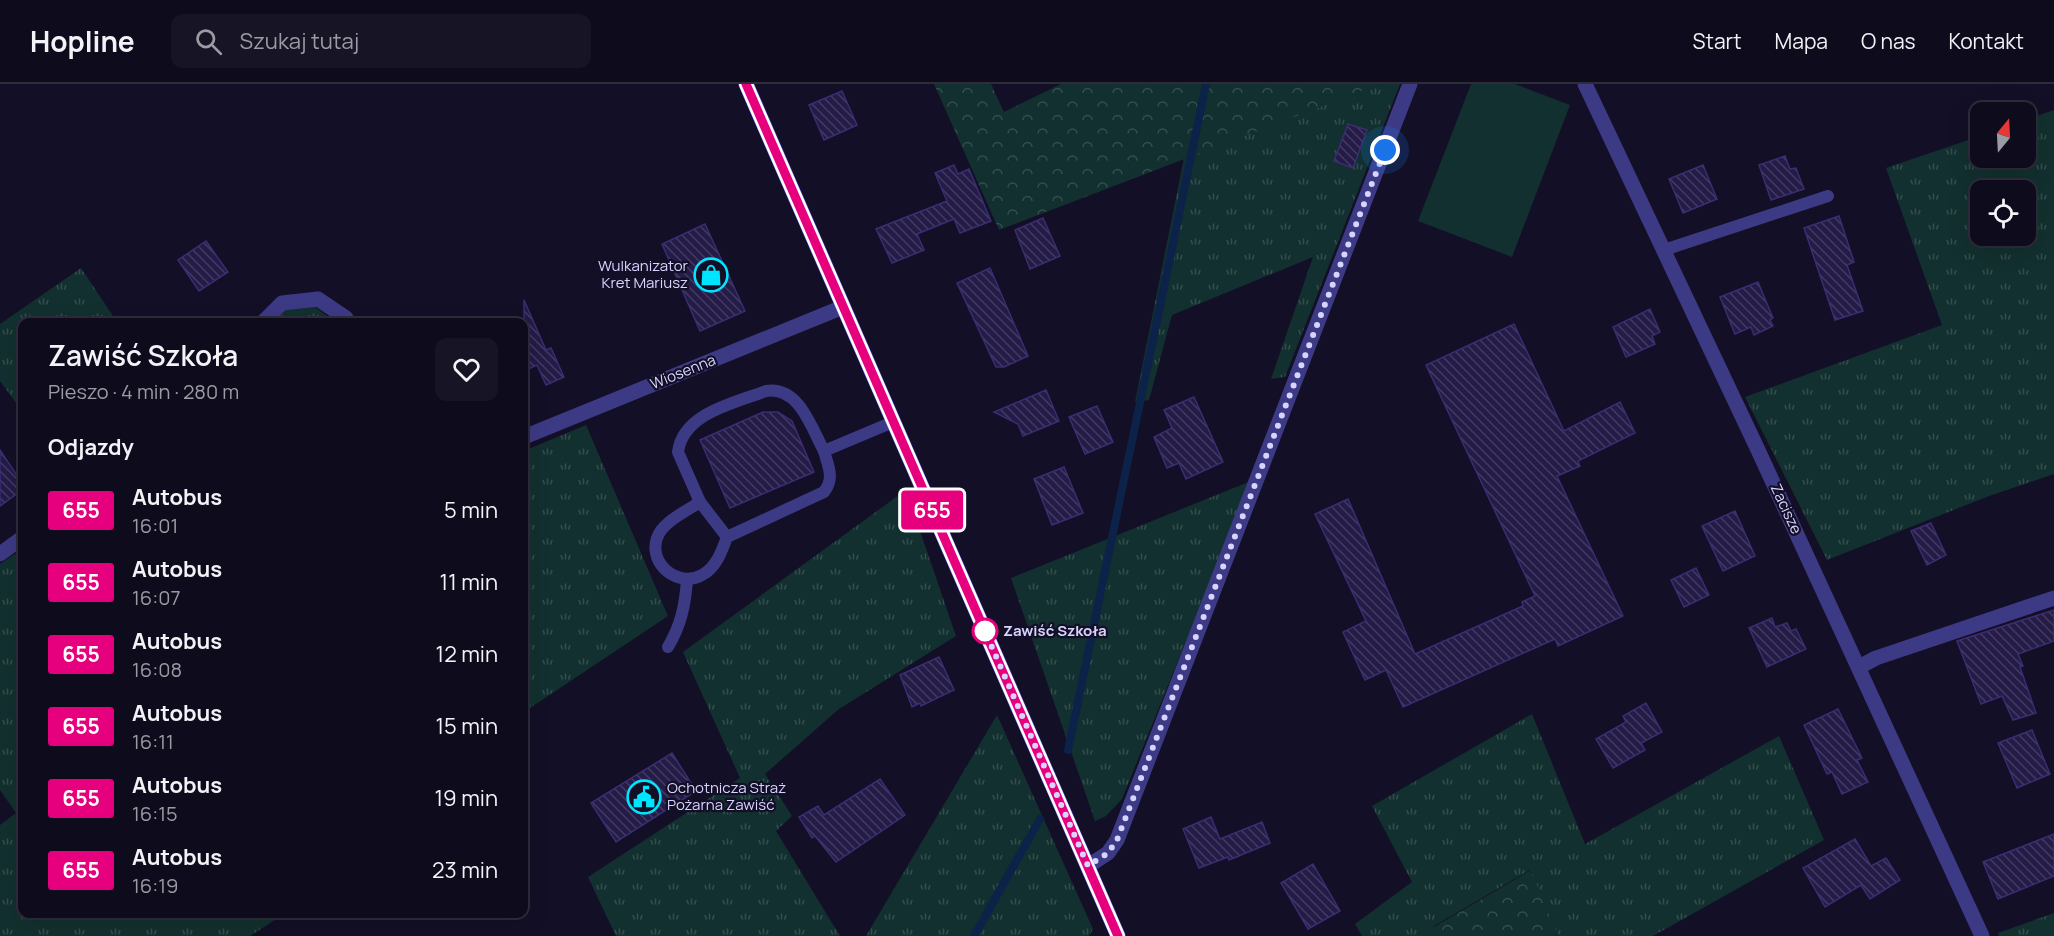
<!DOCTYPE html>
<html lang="pl">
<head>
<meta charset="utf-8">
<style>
  :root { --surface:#0e0b1c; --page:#171425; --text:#f1f3f6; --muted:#9b9ba3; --line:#2e2b3b }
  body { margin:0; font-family:Manrope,sans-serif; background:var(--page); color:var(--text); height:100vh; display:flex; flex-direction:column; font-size:22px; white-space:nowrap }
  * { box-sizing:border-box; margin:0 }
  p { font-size:20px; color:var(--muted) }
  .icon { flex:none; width:33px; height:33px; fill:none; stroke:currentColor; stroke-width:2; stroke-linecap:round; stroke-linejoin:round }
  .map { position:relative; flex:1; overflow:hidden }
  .side { position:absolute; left:18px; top:234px; width:510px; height:600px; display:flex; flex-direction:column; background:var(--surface); border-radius:12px; box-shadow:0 6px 24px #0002,0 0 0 2px var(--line) }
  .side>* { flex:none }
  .badge { padding:0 12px; border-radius:4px; font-size:21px; line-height:39px }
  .needle { width:39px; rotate:18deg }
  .buttons { position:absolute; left:1970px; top:18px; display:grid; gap:12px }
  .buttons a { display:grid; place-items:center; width:66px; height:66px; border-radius:12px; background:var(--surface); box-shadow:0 6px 24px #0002,0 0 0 2px var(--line); font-size:30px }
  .you { position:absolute; width:30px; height:30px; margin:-15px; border:4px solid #fff; border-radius:50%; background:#1a73e8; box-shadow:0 0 0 9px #1a73e833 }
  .map>.badge { position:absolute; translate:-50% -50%; box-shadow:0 0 0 3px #fff }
  h2 { padding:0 30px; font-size:22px; line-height:54px }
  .round { display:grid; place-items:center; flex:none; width:63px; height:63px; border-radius:12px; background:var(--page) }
  .head { display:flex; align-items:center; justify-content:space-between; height:102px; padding:0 30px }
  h1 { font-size:28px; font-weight:600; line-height:45px }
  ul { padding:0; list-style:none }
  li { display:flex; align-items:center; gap:18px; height:72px; padding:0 30px }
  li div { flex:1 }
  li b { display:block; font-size:22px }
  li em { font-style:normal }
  li .badge { min-width:66px; font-weight:700; text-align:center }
  header { display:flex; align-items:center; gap:36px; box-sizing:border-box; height:84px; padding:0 30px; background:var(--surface); border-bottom:2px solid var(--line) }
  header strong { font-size:28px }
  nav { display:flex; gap:33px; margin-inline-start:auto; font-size:21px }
  .search { width:420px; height:54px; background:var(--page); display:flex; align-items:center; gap:15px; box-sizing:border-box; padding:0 21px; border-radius:12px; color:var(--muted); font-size:22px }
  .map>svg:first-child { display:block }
</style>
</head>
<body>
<header>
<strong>Hopline</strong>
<div class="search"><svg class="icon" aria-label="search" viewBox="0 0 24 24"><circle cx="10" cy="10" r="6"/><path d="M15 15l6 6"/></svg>Szukaj tutaj</div>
<nav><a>Start</a><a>Mapa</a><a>O nas</a><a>Kontakt</a></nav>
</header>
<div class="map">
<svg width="2054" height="852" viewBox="0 0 2054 852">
  <defs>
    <pattern id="grass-tufts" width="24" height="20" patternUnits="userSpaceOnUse" patternTransform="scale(1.5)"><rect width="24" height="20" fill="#12302f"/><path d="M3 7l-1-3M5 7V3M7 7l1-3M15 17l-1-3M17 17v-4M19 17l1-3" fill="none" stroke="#344d4e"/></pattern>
    <pattern id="forest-crowns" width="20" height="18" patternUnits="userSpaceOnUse" patternTransform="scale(1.5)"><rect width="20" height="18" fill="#12302f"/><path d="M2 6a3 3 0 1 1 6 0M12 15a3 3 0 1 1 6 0" fill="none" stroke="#344d4e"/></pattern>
    <pattern id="building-back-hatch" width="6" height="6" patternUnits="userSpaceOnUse" patternTransform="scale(1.5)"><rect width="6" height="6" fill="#241b47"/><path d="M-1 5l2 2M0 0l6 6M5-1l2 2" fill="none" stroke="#433b63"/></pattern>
  </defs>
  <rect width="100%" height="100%" fill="#130f26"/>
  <g fill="url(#grass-tufts)" fill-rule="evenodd">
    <path d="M1380,0H1400L1285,293L1271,295L1313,173L1172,231L1149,316L1135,318L1184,74Z"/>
    <path d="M2054,26V390L1989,412L1827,476L1745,313L1942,241L1886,84L1980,52V74H2025V36ZM1980,106H2025V152H1980Z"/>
    <path d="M81,184L117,238H22V327L0,297V240Z"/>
    <path d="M311,220L335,238H271L283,226Z"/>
    <path d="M586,341L668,532L524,628V367Z"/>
    <path d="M1251,397L1122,715L1106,732L1095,737L1011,494Z"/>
    <path d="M906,406L956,552L839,625L765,690L792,732L776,747L840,852H616L588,793L740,694L683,568Z"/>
    <path d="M22,465V830H284L250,852H0V741L16,729L0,706V480Z"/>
    <path d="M1532,630L1585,760L1779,652L1824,756L1653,852H1558L1530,786L1434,842L1440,852H1362L1355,840L1412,798L1372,722Z"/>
    <path d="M997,631L1093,845L1089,852H866Z"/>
    <path d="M2054,829V852H1999L1998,849Z"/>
  </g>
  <g fill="url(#forest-crowns)">
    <path d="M934,0H991L1004,28L1061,0H1380L999,146Z"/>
    <path d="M1531,786L1558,852H1440L1434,843Z"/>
  </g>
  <path fill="#12302f" d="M1471,0H1515L1570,21L1512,173L1418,137Z"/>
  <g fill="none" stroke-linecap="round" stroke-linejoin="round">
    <g stroke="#0c2248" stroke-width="8">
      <path d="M1068,666L1206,0"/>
      <path d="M974,852L1040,735"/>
    </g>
  </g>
  <g fill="url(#building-back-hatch)" stroke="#3b2d73" stroke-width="1.5">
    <path d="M842,7L857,41L824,56L809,21Z"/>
    <path d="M1348,40L1367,46L1353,84L1334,77Z"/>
    <path d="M1785,72L1790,85L1796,84L1804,105L1771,116L1759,81Z"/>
    <path d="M954,81L958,90L969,85L991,137L960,149L954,135L917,150L924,166L892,179L876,145L947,117L935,89Z"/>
    <path d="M1703,81L1717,115L1683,129L1669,95Z"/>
    <path d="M1839,132L1854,178L1847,181L1863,227L1835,236L1804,144Z"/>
    <path d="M1043,134L1060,172L1030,185L1015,146Z"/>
    <path d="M705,140L745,227L700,247L662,160Z"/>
    <path d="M206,157L228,188L199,207L178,176Z"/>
    <path d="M990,184L1028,272L1004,283H996L957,199Z"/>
    <path d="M1758,198L1773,234L1770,236L1773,242L1754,251L1751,243L1735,250L1720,213Z"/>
    <path d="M524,216L546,266L551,264L564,293L546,301L537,281L524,287Z"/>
    <path d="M1650,225L1660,248L1652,252L1655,260L1626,273L1613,243Z"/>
    <path d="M1514,240L1564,347L1620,318L1635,349L1578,377L1580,382L1557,392L1623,532L1558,562L1555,555L1403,623L1386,586L1365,596L1343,548L1366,537L1315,430L1348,415L1415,570L1523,522L1522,518L1535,512L1426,281Z"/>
    <path d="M1046,306L1059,337L1023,352L1018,340L994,328Z"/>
    <path d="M1194,313L1223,378L1186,395L1179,379L1167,384L1154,353L1172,344L1164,326Z"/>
    <path d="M1097,322L1113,358L1085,370L1069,333Z"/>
    <path d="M763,328H778L792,337L814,388L730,424L700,356Z"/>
    <path d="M0,366L22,399V406L0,422Z"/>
    <path d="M1064,383L1083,429L1052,441L1034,395Z"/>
    <path d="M1735,427L1755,472L1723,487L1702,442Z"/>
    <path d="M1931,439L1946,471L1927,481L1911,447Z"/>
    <path d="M1696,484L1709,511L1684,523L1671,496Z"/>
    <path d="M2054,526V557L2018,570L2023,582L2020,583L2036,629L2013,636L2002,612L1981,620L1957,557Z"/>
    <path d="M1772,534L1775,543L1787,539L1791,547L1796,545L1806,565L1767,583L1749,544Z"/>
    <path d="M939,573L954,606L921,622L920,619L912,623L900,591Z"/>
    <path d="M1646,619L1662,648L1641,659L1645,666L1613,684L1596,655L1626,638L1623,632Z"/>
    <path d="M1838,625L1862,674L1857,676L1868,698L1842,710L1832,688L1827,690L1804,641Z"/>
    <path d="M2032,646L2050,690L2017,704L1998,659Z"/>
    <path d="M672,669L696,707L616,758L591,719Z"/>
    <path d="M880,695L905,731L836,778L815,752L812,754L799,733L818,722L824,731Z"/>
    <path d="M1211,733L1220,755L1262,738L1270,759L1229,776L1228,773L1199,784L1183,745Z"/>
    <path d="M2054,750V792L1998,815L1983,778Z"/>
    <path d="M1855,755L1871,782L1886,774L1900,796L1870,815L1861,801L1825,823L1803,784Z"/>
    <path d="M1313,780L1340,827L1308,845L1281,799Z"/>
  </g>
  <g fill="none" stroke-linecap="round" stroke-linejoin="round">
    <g stroke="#3d3a85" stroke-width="12">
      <path d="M1664,166L1828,112"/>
      <path d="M700,418L678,368C683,329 735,319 766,307C799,302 811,343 824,367"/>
      <path d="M727,453L700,418C687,427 662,438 657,454C648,481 679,504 702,491C716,484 722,467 727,453L824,408C835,394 828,382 824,367L893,338"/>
      <path d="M668,563C681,541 685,522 687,496"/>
    </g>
    <g stroke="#3d3a85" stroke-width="15">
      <path d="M1585,0L1758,366L1982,852"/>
      <path d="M263,238L282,219L318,215L346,234L348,238"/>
      <path d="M524,353L843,223"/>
      <path d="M0,470L22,454"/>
      <path d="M1859,583L1876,574L2054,514"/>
      <path d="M1088,782L1108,769L1117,756L1410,0"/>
    </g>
    <path stroke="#6f6bff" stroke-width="15" d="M746,0L1118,852"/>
  </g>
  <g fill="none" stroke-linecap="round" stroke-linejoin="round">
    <defs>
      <path id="line" d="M746,0L1118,852"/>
    </defs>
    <use href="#line" stroke="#fff" stroke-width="14"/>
    <use href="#line" stroke="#e6007e" stroke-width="9"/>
    <path stroke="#d9d4ff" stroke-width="6" stroke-dasharray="0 10.8" d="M985,547L984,545L1088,782L1108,769L1117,756L1385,66"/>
  </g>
  <defs>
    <symbol id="shop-ring" viewBox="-11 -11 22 22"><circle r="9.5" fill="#130f26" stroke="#00e5ff" stroke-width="1.5"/><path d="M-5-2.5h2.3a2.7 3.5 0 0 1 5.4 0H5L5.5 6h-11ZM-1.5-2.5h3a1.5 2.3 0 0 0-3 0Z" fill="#00e5ff"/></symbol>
    <symbol id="civic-ring" viewBox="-11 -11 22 22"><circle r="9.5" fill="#130f26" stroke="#00e5ff" stroke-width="1.5"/><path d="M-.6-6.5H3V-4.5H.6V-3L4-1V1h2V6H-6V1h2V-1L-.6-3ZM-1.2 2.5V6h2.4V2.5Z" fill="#00e5ff"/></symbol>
  </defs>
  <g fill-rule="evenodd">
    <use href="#shop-ring" x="692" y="172" width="38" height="38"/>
    <use href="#civic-ring" x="625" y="694" width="38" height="38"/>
  </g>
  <circle fill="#fff" stroke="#e6007e" stroke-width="3" cx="985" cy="547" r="12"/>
  <g text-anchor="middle" stroke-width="4.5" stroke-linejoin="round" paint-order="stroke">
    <g font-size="15" fill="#d9d4ff" stroke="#130f26" text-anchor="end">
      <text x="688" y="187">Wulkanizator<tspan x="688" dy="17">Kret Mariusz</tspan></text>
      <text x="667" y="709" text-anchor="start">Ochotnicza Straż<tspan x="667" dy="17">Pożarna Zawiść</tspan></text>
    </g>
    <g font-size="15" fill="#d9d4ff" stroke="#130f26">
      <text transform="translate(683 288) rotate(-22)" y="5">Wiosenna</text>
      <text transform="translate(1786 425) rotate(65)" y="5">Zacisze</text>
    </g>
    <g font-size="15" font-weight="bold" fill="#d9d4ff" stroke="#130f26" text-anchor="start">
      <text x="1003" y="552">Zawiść Szkoła</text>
    </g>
  </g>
</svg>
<div class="buttons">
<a><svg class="needle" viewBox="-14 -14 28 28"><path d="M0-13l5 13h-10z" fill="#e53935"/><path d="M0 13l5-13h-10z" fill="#9b9ba3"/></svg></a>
<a><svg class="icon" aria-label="locate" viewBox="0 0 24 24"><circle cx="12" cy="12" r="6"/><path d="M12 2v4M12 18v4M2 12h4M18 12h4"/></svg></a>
</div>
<div class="you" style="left:1385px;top:66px"></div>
<b class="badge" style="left:932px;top:426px;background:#e6007e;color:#fff">655</b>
<section class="side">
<div class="head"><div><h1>Zawiść Szkoła</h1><p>Pieszo · 4 min · 280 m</p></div><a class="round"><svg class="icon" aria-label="heart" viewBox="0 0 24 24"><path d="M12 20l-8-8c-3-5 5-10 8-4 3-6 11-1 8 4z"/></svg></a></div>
<h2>Odjazdy</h2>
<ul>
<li><span class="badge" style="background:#e6007e;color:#fff">655</span><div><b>Autobus</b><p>16:01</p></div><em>5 min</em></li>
<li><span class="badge" style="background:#e6007e;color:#fff">655</span><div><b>Autobus</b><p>16:07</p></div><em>11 min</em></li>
<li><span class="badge" style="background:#e6007e;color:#fff">655</span><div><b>Autobus</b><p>16:08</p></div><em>12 min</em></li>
<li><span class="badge" style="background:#e6007e;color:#fff">655</span><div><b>Autobus</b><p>16:11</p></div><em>15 min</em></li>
<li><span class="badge" style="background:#e6007e;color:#fff">655</span><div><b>Autobus</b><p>16:15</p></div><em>19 min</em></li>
<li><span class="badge" style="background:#e6007e;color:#fff">655</span><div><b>Autobus</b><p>16:19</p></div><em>23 min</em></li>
</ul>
</section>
</div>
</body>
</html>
